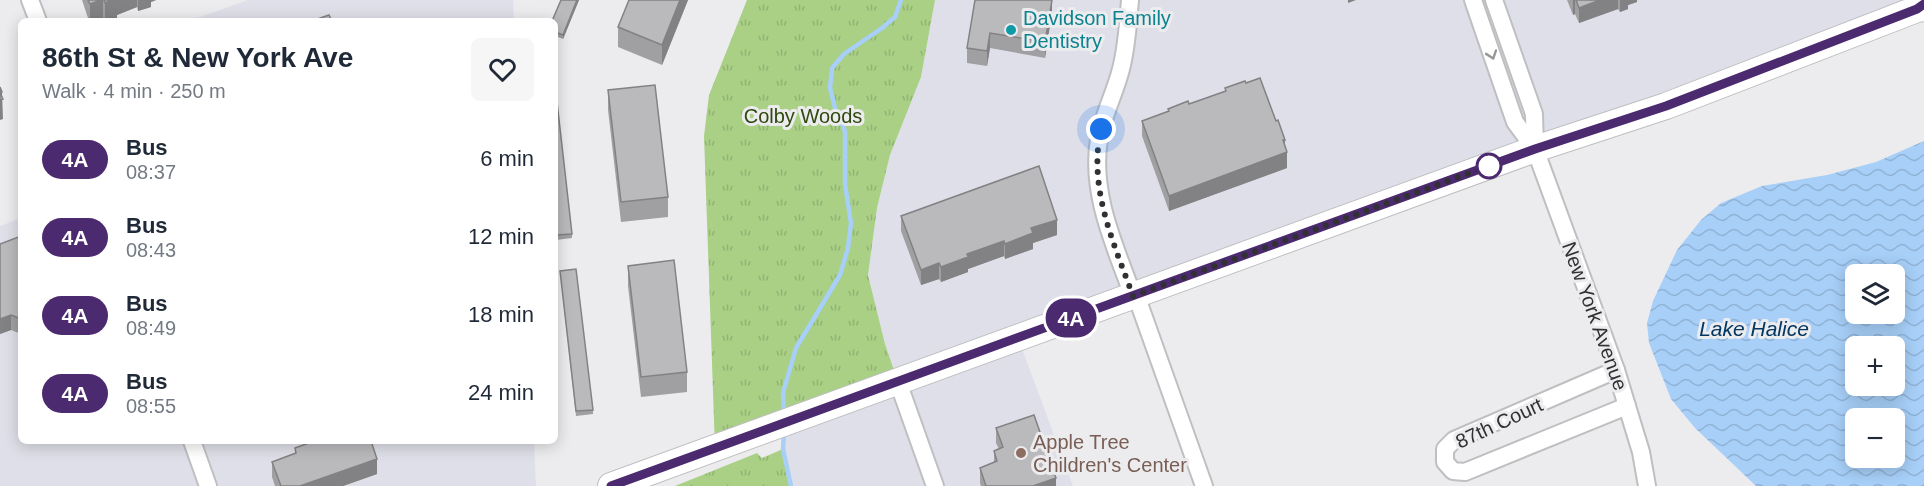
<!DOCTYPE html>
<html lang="en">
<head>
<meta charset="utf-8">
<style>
  :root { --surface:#fff; --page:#f6f6f7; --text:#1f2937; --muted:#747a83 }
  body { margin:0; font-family:Helvetica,sans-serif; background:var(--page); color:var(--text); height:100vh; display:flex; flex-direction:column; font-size:22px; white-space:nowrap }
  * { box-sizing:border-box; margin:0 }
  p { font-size:20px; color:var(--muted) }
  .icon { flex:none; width:33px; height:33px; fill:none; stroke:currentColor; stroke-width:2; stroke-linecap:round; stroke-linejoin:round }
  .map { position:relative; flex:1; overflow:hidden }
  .drawer { position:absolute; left:18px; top:18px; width:540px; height:426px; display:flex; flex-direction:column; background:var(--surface); border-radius:9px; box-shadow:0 3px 15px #0003 }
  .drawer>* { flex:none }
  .badge { padding:0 12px; border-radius:20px; font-size:21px; line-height:39px }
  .tools { position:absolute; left:1845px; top:264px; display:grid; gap:12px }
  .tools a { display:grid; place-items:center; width:60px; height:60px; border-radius:9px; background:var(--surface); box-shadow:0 3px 15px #0003; font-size:30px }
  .you { position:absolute; width:30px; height:30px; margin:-15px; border:4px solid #fff; border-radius:50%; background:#1a73e8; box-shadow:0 0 0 9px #1a73e833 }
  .map>.badge { position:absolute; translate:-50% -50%; box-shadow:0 0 0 3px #fff }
  .round { display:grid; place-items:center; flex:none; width:63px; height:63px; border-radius:9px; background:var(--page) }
  .head { display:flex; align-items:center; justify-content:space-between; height:102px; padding:0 24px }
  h1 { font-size:28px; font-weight:700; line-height:45px }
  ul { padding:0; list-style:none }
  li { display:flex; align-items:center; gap:18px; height:78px; padding:0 24px }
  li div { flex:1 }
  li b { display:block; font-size:22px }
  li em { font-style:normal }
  li .badge { min-width:66px; font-weight:700; text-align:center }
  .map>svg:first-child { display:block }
</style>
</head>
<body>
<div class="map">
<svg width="1924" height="486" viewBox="0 0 1924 486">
  <defs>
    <pattern id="park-tufts" width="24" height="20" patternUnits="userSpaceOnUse" patternTransform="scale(1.5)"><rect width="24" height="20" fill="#a9d085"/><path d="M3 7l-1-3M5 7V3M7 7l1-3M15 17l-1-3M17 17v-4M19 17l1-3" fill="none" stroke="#92b373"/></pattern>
    <pattern id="water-waves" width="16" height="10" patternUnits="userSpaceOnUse" patternTransform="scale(1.5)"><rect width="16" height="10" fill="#a7cff8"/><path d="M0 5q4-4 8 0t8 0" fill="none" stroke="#90b2d5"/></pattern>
  </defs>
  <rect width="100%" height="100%" fill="#ececef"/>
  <g fill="#dfdfe9">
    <path d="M248,0H513L514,21H188Z"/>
    <path d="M935,0H1924L1018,338L1073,486H791L783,449L785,423L898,382L885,344L868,275L877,208L890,155L921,77Z"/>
    <path d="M21,218V441H534L536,486H0V226Z"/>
  </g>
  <g fill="url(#park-tufts)">
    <path d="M747,0H935L921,77L890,155L877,208L868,275L885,344L898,382L715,448L704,136L709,95Z"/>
    <path d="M783,449L791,486H675L757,453L762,458Z"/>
  </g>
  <path fill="url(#water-waves)" fill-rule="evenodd" d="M1924,141V486H1756L1695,428L1671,399L1649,343L1647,323L1653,301L1677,250L1701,220L1721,203L1762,186L1827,175L1876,162ZM1856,274H1894V314H1856ZM1856,346H1894V386H1856ZM1856,418H1894V458H1856Z"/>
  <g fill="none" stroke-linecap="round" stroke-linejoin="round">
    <g stroke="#a7cff8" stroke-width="4.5">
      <path d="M784,415L783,393L796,348L840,275L848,248L851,223L845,184V131L835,108L830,88L832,68L844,54L882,28L895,17L901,0"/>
      <path d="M784,433L783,449L791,486"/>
    </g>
    <defs>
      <g id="minor">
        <path d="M30,0L38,21"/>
        <path d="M1130,0C1128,23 1127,46 1121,69C1115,93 1103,115 1099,139C1090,194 1115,246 1133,296"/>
        <path d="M1473,0L1515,122L1535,149L1616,370L1641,452L1647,486"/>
        <path d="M1494,0L1534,114L1535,149"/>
        <path d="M1136,295L1204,486"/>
        <path d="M1616,370L1454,440L1445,449V462L1453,471L1465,472L1627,406"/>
        <path d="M898,382L935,486"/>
        <path d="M192,441L208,486"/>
      </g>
      <path id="primary" d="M611,486L1535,149L1666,106L1917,9L1924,8"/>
    </defs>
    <use href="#minor" stroke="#bfbfc2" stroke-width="20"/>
    <use href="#primary" stroke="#bfbfc2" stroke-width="28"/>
    <use href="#minor" stroke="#fff" stroke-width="16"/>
    <use href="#primary" stroke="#fff" stroke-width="26"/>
  </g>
  <g fill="#a09fa2">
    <path d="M82,0H156L151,2V7L138,11L137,7L117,15V18L110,21H104L103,19L99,21H89Z"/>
    <path d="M561,0H579L563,39L555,36V21Z"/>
    <path d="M688,0L662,65L618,47V27Z"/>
    <path d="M975,0H1052V12L1045,58L990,48L987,66L967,63V48Z"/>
    <path d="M1567,0H1637V2L1628,5V9L1620,12L1618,9L1579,23L1575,14L1573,15Z"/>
    <path d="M1225,88L1285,147L1287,168L1169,211L1142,136V121L1168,112V109L1189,104L1225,91Z"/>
    <path d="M608,90L668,197V217L621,222L608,110Z"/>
    <path d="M555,93L572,234V238L556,240L555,229Z"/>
    <path d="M901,216L1057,235L1033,243V249L1005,259L1004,256L968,269V272L941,282L939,279L921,285L901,231Z"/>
    <path d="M21,236V334L11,330L0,334V244Z"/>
    <path d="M628,266L687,372V392L641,397L628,286Z"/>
    <path d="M560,271L593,410V414L576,416Z"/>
    <path d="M996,428L1056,486H981L980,483V468L994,463V451L999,449L996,443Z"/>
    <path d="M295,448L377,474L343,486H275L272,477V462L295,454Z"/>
  </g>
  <g fill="#828284">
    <path d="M101,0H103V19L99,21H90V4Z"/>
    <path d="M112,0H137V7L117,15V18L110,21H105V3Z"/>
    <path d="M138,0H156L151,2V7L138,11Z"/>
    <path d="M577,0H579L563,39V35Z"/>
    <path d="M680,0H688L662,65V45Z"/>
    <path d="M1052,0V12L1045,58V42Z"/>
    <path d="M1348,0H1356L1348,3Z"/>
    <path d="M1573,0H1575V14L1573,15Z"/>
    <path d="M1600,0H1618V9L1579,23V8Z"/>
    <path d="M1620,0H1637V2L1628,5V9L1620,12Z"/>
    <path d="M990,33V48L987,66V51Z"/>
    <path d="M2,92L3,119L0,120V93Z"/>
    <path d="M1285,140V153L1287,152V168L1169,211V196Z"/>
    <path d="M1057,220V235L1033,243V249L1005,259V244L1031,228Z"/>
    <path d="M1004,241V256L968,269V272L941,282V267L967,254Z"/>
    <path d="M939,263V279L921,285V270Z"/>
    <path d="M11,315V330L0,334V319Z"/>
    <path d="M377,459V474L343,486H300Z"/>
    <path d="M1056,478V486H1033Z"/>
  </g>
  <g fill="#bab9bc" stroke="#828284" stroke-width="1.5">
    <path d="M88,0H101L90,4Z"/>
    <path d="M104,0H112L105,3Z"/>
    <path d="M561,0H577L563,35L555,32V21H552Z"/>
    <path d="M629,0H680L662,45L618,27Z"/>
    <path d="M975,0H1052L1045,42L990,33L987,51L967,48Z"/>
    <path d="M1576,0H1600L1579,8Z"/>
    <path d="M329,15L332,21H312Z"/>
    <path d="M1260,78L1276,121L1278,120L1285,140H1283L1287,152L1169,196L1142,121L1169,111L1168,109L1188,101L1189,104L1226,91L1225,88L1245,81L1246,83Z"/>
    <path d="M655,85L668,197L621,202L608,90Z"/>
    <path d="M0,87L2,92L0,93L3,99L0,100Z"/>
    <path d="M555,93H556L572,234L556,235L555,225Z"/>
    <path d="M1039,166L1057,220L1031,228L1033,233L1005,244L1004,241L967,254L968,257L941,267L939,263L921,270L901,216Z"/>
    <path d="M21,236V319L11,315L0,319V244Z"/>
    <path d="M674,260L687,372L641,377L628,266Z"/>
    <path d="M576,269L593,410L576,411L560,271Z"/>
    <path d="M1034,415L1056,478L1033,486H986L980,468L997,461L994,451L1003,447L996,428Z"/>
    <path d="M314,441H371L377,459L300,486H281L272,462L296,453L295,448Z"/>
  </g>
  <defs><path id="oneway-chevron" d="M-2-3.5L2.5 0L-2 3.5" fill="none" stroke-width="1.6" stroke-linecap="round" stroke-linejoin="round" transform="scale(1.5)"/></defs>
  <use stroke="#989899" href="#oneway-chevron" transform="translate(1492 55) rotate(71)"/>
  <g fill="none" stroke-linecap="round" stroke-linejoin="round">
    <defs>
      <path id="line" d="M611,486L1535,149L1666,106L1917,9L1924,4"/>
    </defs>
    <use href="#line" stroke="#fff" stroke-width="14"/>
    <use href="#line" stroke="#4c2a6f" stroke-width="9"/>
    <path stroke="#313133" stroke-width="6" stroke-dasharray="0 10.8" d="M1101,129C1088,188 1113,241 1133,296L1497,163L1489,166"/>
  </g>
  <circle fill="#0f9aa8" stroke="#ececef" stroke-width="2" cx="1011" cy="30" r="6"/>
  <circle fill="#fff" stroke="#4c2a6f" stroke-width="3" cx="1489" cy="166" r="12"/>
  <circle fill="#8d6e63" stroke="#ececef" stroke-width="2" cx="1021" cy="453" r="6"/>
  <g text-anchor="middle" stroke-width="6" stroke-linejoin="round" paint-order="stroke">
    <g font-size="20" fill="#0d838f" stroke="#ececef" text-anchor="start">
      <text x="1023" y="25">Davidson Family<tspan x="1023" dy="23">Dentistry</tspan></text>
    </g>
    <g font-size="20" fill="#2f490e" stroke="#ececef">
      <text x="803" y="123">Colby Woods</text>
    </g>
    <g font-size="20" fill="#313133" stroke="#ececef">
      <text transform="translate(1595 316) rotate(70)" y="7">New York Avenue</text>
      <text transform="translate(1499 423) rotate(-25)" y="7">87th Court</text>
    </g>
    <g font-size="20" fill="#785e54" stroke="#ececef" text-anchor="start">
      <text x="1033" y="449">Apple Tree<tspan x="1033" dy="23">Children's Center</tspan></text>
    </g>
    <g font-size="21" font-style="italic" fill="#043761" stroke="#ececef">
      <text x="1754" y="336">Lake Halice</text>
    </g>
  </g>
</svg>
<div class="tools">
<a><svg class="icon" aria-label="layers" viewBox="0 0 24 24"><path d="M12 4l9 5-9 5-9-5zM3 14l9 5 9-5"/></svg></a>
<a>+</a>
<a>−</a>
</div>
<div class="you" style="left:1101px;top:129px"></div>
<b class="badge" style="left:1071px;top:318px;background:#4c2a6f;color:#fff">4A</b>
<section class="drawer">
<div class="head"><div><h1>86th St &amp; New York Ave</h1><p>Walk · 4 min · 250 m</p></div><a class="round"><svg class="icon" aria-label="heart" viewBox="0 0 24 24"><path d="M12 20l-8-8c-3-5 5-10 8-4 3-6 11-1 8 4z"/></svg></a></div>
<ul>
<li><span class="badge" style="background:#4c2a6f;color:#fff">4A</span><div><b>Bus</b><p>08:37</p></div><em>6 min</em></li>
<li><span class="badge" style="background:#4c2a6f;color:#fff">4A</span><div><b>Bus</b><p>08:43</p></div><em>12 min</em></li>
<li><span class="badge" style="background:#4c2a6f;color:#fff">4A</span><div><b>Bus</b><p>08:49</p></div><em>18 min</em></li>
<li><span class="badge" style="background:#4c2a6f;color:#fff">4A</span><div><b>Bus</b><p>08:55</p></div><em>24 min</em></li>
</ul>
</section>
</div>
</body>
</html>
